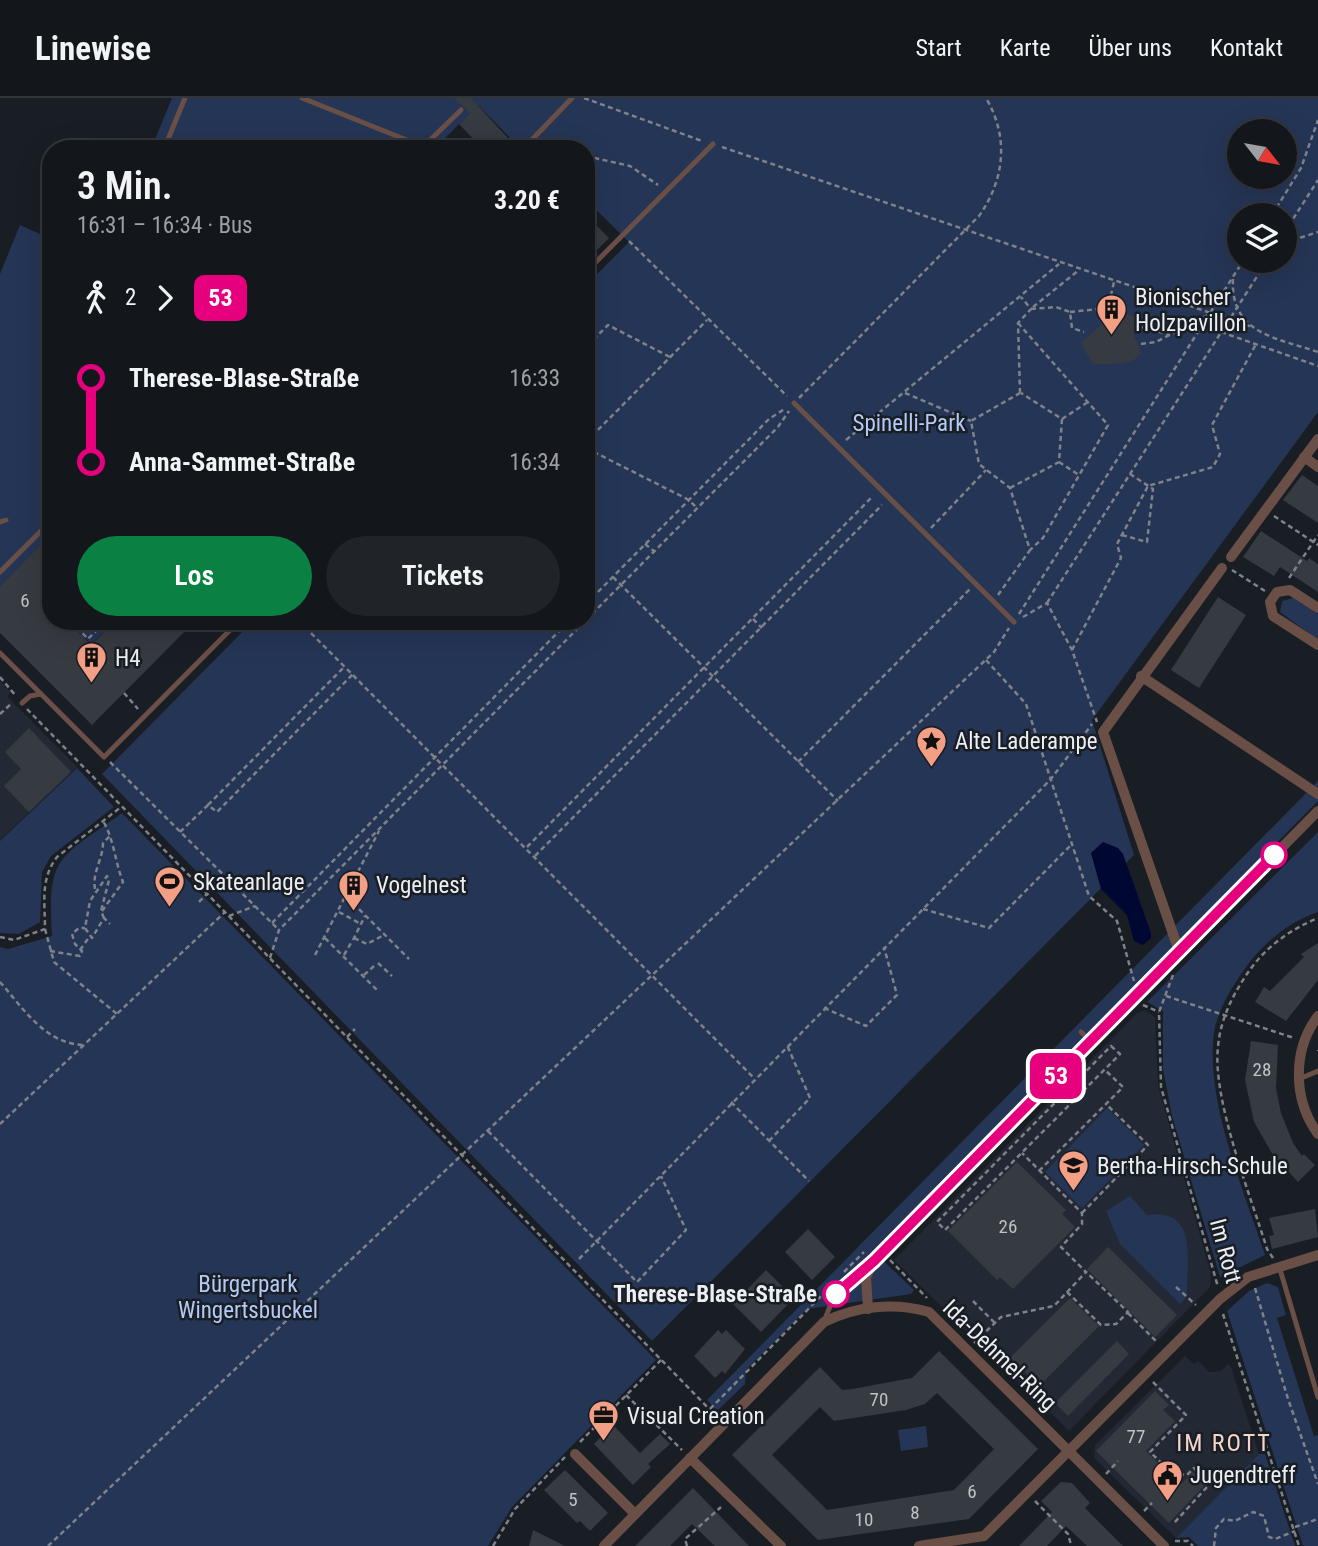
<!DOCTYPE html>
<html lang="de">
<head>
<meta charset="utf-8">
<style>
  :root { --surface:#13161b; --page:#202328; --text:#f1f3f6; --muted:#9d9fa3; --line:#32353a; --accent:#0b8043 }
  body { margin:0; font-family:"Roboto Condensed",sans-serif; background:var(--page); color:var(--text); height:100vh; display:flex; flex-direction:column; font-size:26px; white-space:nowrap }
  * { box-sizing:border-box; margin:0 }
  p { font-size:23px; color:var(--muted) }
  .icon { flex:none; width:38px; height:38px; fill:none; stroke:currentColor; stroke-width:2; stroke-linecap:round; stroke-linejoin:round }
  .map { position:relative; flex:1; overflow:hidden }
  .details { position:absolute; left:42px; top:42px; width:553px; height:490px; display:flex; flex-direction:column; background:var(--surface); border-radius:28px; box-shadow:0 7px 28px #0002,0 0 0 2px var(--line) }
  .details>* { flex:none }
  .badge { padding:0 14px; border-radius:10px; font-size:24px; line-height:46px }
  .needle { width:46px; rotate:121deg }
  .fabs { position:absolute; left:1227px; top:21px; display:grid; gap:14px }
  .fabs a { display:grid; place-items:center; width:70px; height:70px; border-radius:50%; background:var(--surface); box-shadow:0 7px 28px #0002,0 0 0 2px var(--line); font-size:35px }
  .map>.badge { position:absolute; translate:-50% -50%; box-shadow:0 0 0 4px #fff }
  .legs { display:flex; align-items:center; gap:10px; height:77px; padding:0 35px; font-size:23px }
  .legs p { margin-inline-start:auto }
  .headline { display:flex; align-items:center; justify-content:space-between; height:119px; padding:0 35px }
  h1 { font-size:38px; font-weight:600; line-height:52px }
  .button { display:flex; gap:14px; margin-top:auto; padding:14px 35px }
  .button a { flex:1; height:80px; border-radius:42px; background:var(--accent); color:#fff; font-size:28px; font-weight:600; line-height:80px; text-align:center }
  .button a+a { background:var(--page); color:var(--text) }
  ul { padding:0 35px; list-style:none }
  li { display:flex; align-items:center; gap:24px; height:84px; font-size:26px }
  li i { display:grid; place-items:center; width:10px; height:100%; margin:0 9px; background:currentColor }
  li i::after { content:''; width:18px; height:18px; margin:-9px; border:5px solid; border-radius:50%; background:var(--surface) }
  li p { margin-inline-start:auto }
  li:first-child i { background:linear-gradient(#0000 50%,currentColor 0) }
  li:last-child i { background:linear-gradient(currentColor 50%,#0000 0) }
  header { display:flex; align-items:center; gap:42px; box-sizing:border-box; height:98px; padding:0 35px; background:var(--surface); border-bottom:2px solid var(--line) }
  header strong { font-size:33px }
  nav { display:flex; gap:38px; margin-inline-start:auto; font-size:24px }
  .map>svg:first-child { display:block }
</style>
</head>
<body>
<header>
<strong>Linewise</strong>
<nav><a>Start</a><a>Karte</a><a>Über uns</a><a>Kontakt</a></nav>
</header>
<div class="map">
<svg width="1318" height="1448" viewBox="0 0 1318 1448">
  <rect width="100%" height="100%" fill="#191d24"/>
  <g fill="#222834">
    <path d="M0,583L11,594L7,598L77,669L0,742Z"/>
    <path d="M1145,912L1155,919L1158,987L1211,1176L1210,1189L1069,1333L894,1162L1137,915Z"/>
    <path d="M1185,1258L1194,1266L1198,1263L1209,1274L1221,1273L1228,1266L1231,1269L1259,1356L1176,1440L1094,1360L1095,1347Z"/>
  </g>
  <g fill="#253555" fill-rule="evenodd">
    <path d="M172,0H1318V314L1092,622L1134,757L652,1243L102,676L253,523H586V187L629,144L586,102V51H512L516,46L478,7L434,51H151ZM1239,33H1284V79H1239ZM1239,117H1284V163H1239Z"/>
    <path d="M20,127L51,141V173L41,195L51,199V436L0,488V176Z"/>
    <path d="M1293,500L1318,516V542L1280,514L1282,503Z"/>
    <path d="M68,523H115L91,546Z"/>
    <path d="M77,670L114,709L51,758L42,774L40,824L19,836L0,835V743Z"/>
    <path d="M1318,683V703L874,1154L914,1192L911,1196L807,1211L746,1272L745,1286L717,1313L707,1302Z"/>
    <path d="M122,715L656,1262L512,1409L488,1448H0V849L8,851L52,838C47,756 59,761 122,715Z"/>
    <path d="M1318,734V814C1288,824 1261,847 1244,872C1231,891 1218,911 1214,935C1205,1003 1244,1092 1265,1157L1220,1179L1172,1018L1163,971V913L1147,904Z"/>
    <path d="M1107,1010L1144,1047L1082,1110L1045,1074Z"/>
    <path d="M1130,1098L1147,1117C1200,1109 1186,1165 1187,1198L1180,1206L1120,1146L1106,1113Z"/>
    <path d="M1267,1185L1278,1189L1286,1217L1277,1220L1314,1338L1318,1337V1448H1303L1227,1213L1249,1193Z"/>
    <path d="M926,1328L928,1349L901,1353L898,1332Z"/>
    <path d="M1259,1356H1265L1295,1448H1198L1189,1439L1176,1440Z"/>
  </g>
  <path fill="#000732" d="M1103,744L1118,750L1123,756L1151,835V840L1143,847L1134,843L1127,817L1101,791L1091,755Z"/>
  <g fill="#363a41" fill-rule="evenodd">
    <path d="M454,0H471L518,51H483L459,26L470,15Z"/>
    <path d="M592,123L609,140L586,163V128Z"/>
    <path d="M1117,212L1135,219L1134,237L1141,255L1134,262L1124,265L1093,267L1081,245Z"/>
    <path d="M1302,377L1318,388V425L1283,402Z"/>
    <path d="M1261,433L1307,463L1309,460L1318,466V494L1280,469L1274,478L1243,459Z"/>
    <path d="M51,436V523H68L91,547L115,523H195L92,627L0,535V488Z"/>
    <path d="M1218,499L1246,517L1199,590L1171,572Z"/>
    <path d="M29,630L71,674L29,714L4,688L21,671L5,654Z"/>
    <path d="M1318,845V882L1286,923L1255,904L1264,889L1270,893L1304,859L1301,856Z"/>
    <path d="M1251,943L1278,947L1276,990L1281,1015L1293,1045L1302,1058L1304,1056L1315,1067L1298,1084L1287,1072L1282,1076L1270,1059L1273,1057L1254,1024L1245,982Z"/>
    <path d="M1017,1064L1066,1112L1062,1116L1075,1129L1013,1191L1000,1179L997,1182L948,1133Z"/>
    <path d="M1315,1111L1318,1139L1272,1151L1269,1138L1274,1137L1269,1120Z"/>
    <path d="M808,1131L835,1159L812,1182L785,1154Z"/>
    <path d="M1108,1149L1177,1217L1155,1239L1087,1171Z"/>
    <path d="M766,1172L794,1200L761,1234L733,1206Z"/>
    <path d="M1070,1200L1099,1228L1039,1288L1010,1260Z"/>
    <path d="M718,1232L722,1236L726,1232L745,1251L725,1276L722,1273L715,1280L694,1258Z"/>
    <path d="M1117,1243L1129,1256L1068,1318L1055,1305Z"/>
    <path d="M939,1253L1038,1351L969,1421L818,1442L732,1357L820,1269L842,1292L852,1291L912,1280ZM937,1295L994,1351L954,1392L827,1412L772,1357L820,1309L834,1323L906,1312L925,1306Z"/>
    <path d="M1155,1293L1169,1307L1163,1312L1175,1323L1146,1353L1180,1387L1193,1374L1205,1387L1169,1425L1096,1353Z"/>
    <path d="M613,1327L640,1355L660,1336L670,1346L648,1366L651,1369L633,1387L594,1346Z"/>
    <path d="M565,1372L608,1415L590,1433L580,1423L577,1425L544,1392Z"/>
    <path d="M1061,1384L1072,1385L1090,1405L1085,1410L1123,1448H1087L1066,1428L1047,1448H1019L1052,1414L1041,1403Z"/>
    <path d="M693,1390L749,1448H715L692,1426L670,1448H635Z"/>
    <path d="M533,1432L565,1448H529Z"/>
  </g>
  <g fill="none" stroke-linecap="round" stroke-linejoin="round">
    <g stroke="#7f8288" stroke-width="2.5" stroke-dasharray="5 3.5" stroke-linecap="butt">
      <path d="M584,0L702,43"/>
      <path d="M722,49L1252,229"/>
      <path d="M586,58L630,68L658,87"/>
      <path d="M1272,117L1301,70L1318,22"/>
      <path d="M1284,135L1318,82"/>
      <path d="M629,143L787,298"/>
      <path d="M1284,145L1318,134"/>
      <path d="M1233,181C1230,236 1277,240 1318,254"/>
      <path d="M1033,209L1079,172"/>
      <path d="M1031,211L1056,209L1070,214L1072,230L1084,234"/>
      <path d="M1070,214L1108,210L1114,184"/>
      <path d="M1018,225L1108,327L1043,440L1030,452"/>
      <path d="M1142,229L1170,237"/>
      <path d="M1221,234L1318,268"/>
      <path d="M586,243L591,244L608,227L670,259"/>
      <path d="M1141,246L1156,244L1208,217"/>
      <path d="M905,295L971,323"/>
      <path d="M1020,295L1018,225L1031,211L1021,199"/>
      <path d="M799,300L979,118C1005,81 1009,39 986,0"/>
      <path d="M1062,321L1088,304"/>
      <path d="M846,342L1059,166"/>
      <path d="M586,344L707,222"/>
      <path d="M586,350L689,402L697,410"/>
      <path d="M1059,364L1079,377"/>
      <path d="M1010,390L1059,364L1062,321L1021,295"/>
      <path d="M1274,418L1318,447"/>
      <path d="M931,430L986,372"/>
      <path d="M1122,437L1147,444L1153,391L1130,376"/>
      <path d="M645,446L655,454"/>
      <path d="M1232,472L1265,493"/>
      <path d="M613,479L838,703"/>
      <path d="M1289,480L1318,437"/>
      <path d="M998,497L1030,452L1010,390L979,366L971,323L1020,295"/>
      <path d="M1047,505L1267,163"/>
      <path d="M586,506L769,321L786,310"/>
      <path d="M1019,516L1243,163"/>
      <path d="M1023,519L1047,505L1072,552L1097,624"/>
      <path d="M753,521L762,530"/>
      <path d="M586,522L778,329L789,313"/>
      <path d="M71,523L88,541L106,523"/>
      <path d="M76,523L86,534L89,531L82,523"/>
      <path d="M92,523L99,530"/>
      <path d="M299,523L754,980"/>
      <path d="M1072,552L1121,460L1117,446L1148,388L1213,369L1220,356L1212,327L1256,246"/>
      <path d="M986,562L1026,606L1089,798L1117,823L1134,883"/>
      <path d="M0,579L16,598"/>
      <path d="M124,595L138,611"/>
      <path d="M27,611L716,1318"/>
      <path d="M0,616L12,605"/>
      <path d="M110,664L279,832"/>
      <path d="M798,664L970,491"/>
      <path d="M208,707L345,568"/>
      <path d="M180,734L208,707L217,714L353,576"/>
      <path d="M527,749L873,398"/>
      <path d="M535,758L882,407"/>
      <path d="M95,791C92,774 103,761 103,745L111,737"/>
      <path d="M347,799L409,861"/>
      <path d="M199,804L207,796"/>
      <path d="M923,811L989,830L1071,747"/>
      <path d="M102,813L123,784C115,764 114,741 103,723"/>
      <path d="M339,814L361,826"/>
      <path d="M229,818L255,808"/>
      <path d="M104,820L101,813L109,782L107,778L90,803L85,830L92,840L104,820L110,826"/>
      <path d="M272,825L569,523"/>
      <path d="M45,831L54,864L117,916"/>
      <path d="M0,839L14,842L45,831C45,805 40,781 57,759L121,709"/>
      <path d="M325,840L378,893"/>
      <path d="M354,840L367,846L384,837"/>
      <path d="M353,842L365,818"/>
      <path d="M80,852L90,838"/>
      <path d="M50,853L80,858L82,853L75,846L72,836L79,830H85"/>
      <path d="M315,857L379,733"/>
      <path d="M344,857L351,845"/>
      <path d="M270,860L279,832L585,523"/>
      <path d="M378,865L392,878"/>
      <path d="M364,877L374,868"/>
      <path d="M1173,877L1159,914L1161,989L1218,1189"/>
      <path d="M0,884C23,910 45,946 84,947"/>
      <path d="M1166,898L1294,940"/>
      <path d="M1143,907L1159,914"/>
      <path d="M824,910L866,928L897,897L884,849"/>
      <path d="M347,939L355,931"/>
      <path d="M1111,948L1120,956L945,1132L937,1124Z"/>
      <path d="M1318,953V952"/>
      <path d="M731,1004L809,1083"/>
      <path d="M0,1026L225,814"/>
      <path d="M488,1033L637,1184L686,1132L661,1078"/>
      <path d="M769,1043L810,1000L787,947"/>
      <path d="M1039,1073L1123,989L1105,972"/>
      <path d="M1082,1115L1148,1047L1106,1006"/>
      <path d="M1273,1160L1267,1151C1251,1099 1212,1001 1218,949C1220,924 1231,900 1245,879C1263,851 1287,833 1318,820"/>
      <path d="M579,1161L1051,681L1092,626"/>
      <path d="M890,1162L927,1200"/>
      <path d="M844,1174L864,1154"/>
      <path d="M1176,1189L1196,1207"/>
      <path d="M1255,1190L1288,1301L1318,1386"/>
      <path d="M1067,1194L1101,1227L1116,1226L1128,1214L1086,1174"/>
      <path d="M973,1203L995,1225"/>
      <path d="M1128,1215L1158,1245"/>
      <path d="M1223,1216L1299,1448"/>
      <path d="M974,1245L1001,1219L1054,1208L1086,1174L1061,1149L1082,1126V1115L1022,1055"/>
      <path d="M1153,1284L1186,1317L1150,1354L1173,1376L1187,1377L1194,1370L1207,1383V1389L1174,1425"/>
      <path d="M626,1297L682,1352"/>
      <path d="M710,1311L825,1194"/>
      <path d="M580,1344L661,1262"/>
      <path d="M1106,1376L1118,1363"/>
      <path d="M1035,1403L1068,1436L1071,1447"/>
      <path d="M1144,1413L1152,1405"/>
      <path d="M1295,1429L1318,1421"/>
      <path d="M1175,1443H1188L1193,1448"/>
      <path d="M48,1448L994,554L1009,530"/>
      <path d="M493,1448L515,1411L565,1359"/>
      <path d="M687,1448L685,1441L721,1409"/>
      <path d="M1214,1448L1216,1430L1224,1421L1235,1423L1253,1414L1264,1418L1269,1439L1275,1441L1295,1433"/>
    </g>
    <g stroke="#6a4f47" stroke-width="5">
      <path d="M302,0L424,49"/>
      <path d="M423,49L461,12"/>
      <path d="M164,51L185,0"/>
      <path d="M523,51L572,0"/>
      <path d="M586,174L713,46"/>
      <path d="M794,305L1014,524"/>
      <path d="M0,424L6,422"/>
      <path d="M0,474L51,423"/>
      <path d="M0,555L104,659L239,523"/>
      <path d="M22,605L30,598L41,596"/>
      <path d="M1081,934L1091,943"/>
      <path d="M1299,981L1318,973"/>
      <path d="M1279,1168L1318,1299"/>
      <path d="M825,1221L834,1198L868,1167"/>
    </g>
    <g stroke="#6a4f47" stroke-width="10">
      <path d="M1304,359L1318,369"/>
      <path d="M1231,459L1318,341"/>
      <path d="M1318,510L1290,492L1277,494L1270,504L1273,518L1318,547"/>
      <path d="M1141,578L1318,696"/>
      <path d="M1179,853L1103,634L1222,470"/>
      <path d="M1318,918C1292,952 1293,1002 1318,1036"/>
      <path d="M868,1211L866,1179L874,1163L1318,713"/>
      <path d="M575,1356L635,1416"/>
      <path d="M690,1360L781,1448"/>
      <path d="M604,1448L824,1224C856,1208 894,1204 929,1214L1164,1448"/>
      <path d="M919,1448L984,1438L1220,1201L1248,1179L1318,1157"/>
    </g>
  </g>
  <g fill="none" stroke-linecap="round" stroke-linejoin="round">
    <defs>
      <path id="line-1" d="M836,1196L874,1163L1274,757"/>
    </defs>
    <use href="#line-1" stroke="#fff" stroke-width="16"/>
    <use href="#line-1" stroke="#e6007e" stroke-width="10"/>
  </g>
  <defs>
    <symbol id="building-pin" viewBox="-11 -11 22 30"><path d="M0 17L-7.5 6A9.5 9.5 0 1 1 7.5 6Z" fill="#f39f85" stroke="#191d24"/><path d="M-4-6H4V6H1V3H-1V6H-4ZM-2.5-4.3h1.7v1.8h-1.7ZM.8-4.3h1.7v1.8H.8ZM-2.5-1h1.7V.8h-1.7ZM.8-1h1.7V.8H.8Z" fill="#111"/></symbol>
    <symbol id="sight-pin" viewBox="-11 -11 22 30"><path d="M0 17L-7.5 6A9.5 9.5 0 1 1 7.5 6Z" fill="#f39f85" stroke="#191d24"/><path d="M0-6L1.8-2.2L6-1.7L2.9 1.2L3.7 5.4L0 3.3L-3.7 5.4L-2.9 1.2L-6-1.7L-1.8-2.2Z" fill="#111"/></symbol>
    <symbol id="stadium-pin" viewBox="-11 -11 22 30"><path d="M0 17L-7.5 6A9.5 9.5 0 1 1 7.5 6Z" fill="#f39f85" stroke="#191d24"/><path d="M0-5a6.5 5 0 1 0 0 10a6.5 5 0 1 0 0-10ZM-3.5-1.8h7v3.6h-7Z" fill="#111"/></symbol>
    <symbol id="school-pin" viewBox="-11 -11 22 30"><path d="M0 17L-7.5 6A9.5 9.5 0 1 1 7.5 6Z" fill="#f39f85" stroke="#191d24"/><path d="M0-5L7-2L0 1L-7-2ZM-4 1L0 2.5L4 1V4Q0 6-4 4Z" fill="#111"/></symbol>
    <symbol id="office-pin" viewBox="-11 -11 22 30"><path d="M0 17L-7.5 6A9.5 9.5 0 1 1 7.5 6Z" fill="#f39f85" stroke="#191d24"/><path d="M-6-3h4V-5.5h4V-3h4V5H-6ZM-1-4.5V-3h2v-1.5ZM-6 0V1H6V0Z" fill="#111"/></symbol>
    <symbol id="civic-pin" viewBox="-11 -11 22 30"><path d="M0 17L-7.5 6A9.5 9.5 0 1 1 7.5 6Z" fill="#f39f85" stroke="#191d24"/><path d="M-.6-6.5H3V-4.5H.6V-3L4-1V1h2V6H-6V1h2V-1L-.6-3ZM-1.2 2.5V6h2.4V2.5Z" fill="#111"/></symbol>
  </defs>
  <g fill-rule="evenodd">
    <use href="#building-pin" x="1094" y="194" width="35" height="47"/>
    <use href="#building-pin" x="74" y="542" width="35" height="47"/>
    <use href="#sight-pin" x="914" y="626" width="35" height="47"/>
    <use href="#stadium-pin" x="152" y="766" width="35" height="47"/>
    <use href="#building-pin" x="336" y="770" width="35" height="47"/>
    <use href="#school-pin" x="1056" y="1050" width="35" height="47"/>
    <use href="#office-pin" x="586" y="1300" width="35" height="47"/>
    <use href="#civic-pin" x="1150" y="1360" width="35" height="47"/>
  </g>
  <g fill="#fff" stroke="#e6007e" stroke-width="3.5">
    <circle cx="1274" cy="757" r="12"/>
    <circle cx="836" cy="1196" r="12"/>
  </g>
  <g text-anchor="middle" stroke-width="5" stroke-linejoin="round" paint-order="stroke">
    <g font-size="19" fill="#bec1c6">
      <text x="25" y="509">6</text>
      <text x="1262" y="978">28</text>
      <text x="1008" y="1135">26</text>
      <text x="879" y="1308">70</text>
      <text x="1136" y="1345">77</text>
      <text x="972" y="1400">6</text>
      <text x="573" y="1408">5</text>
      <text x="915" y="1421">8</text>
      <text x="864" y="1428">10</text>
    </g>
    <g font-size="23" fill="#ebeef2" stroke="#191d24" text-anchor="start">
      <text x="1135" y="207">Bionischer<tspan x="1135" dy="26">Holzpavillon</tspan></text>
      <text x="115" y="568">H4</text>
      <text x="955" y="651">Alte Laderampe</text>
      <text x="193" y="792">Skateanlage</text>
      <text x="376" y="795">Vogelnest</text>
      <text x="1097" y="1076">Bertha-Hirsch-Schule</text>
      <text x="627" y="1326">Visual Creation</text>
      <text x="1190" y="1385">Jugendtreff</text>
    </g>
    <g font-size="23" fill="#b3caf8" stroke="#191d24">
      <text x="909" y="333">Spinelli-Park</text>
      <text x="248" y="1194">Bürgerpark<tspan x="248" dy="26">Wingertsbuckel</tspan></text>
    </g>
    <g font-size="23" fill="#ebeef2" stroke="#191d24">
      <text transform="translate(1226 1153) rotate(75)" y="8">Im Rott</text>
      <text transform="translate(1000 1257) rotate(44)" y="8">Ida-Dehmel-Ring</text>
    </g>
    <g font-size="23" font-weight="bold" fill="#ebeef2" stroke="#191d24" text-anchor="end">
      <text x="817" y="1204">Therese-Blase-Straße</text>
    </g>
    <g font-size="24" letter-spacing="2" fill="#f5d4c9" stroke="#191d24">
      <text x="1224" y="1353">IM ROTT</text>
    </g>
  </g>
</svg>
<div class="fabs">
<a><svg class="needle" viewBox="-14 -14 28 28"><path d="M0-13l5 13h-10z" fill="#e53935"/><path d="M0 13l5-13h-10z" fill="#9d9fa3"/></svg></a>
<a><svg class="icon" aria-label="layers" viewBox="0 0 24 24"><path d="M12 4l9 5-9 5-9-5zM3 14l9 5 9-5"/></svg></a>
</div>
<b class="badge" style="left:1056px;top:978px;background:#e6007e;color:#fff">53</b>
<section class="details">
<div class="headline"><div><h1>3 Min.</h1><p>16:31 – 16:34 · Bus</p></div><b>3.20 €</b></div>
<div class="legs"><svg class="icon" aria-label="walk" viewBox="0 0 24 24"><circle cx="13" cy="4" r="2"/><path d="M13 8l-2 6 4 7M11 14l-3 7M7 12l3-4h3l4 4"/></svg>2<svg class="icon" aria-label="forward" viewBox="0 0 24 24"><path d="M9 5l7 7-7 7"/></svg><b class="badge" style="background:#e6007e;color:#fff">53</b></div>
<ul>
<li><i style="color:#e6007e"></i><b>Therese-Blase-Straße</b><p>16:33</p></li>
<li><i style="color:#e6007e"></i><b>Anna-Sammet-Straße</b><p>16:34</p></li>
</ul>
<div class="button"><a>Los</a><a>Tickets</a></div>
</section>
</div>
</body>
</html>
